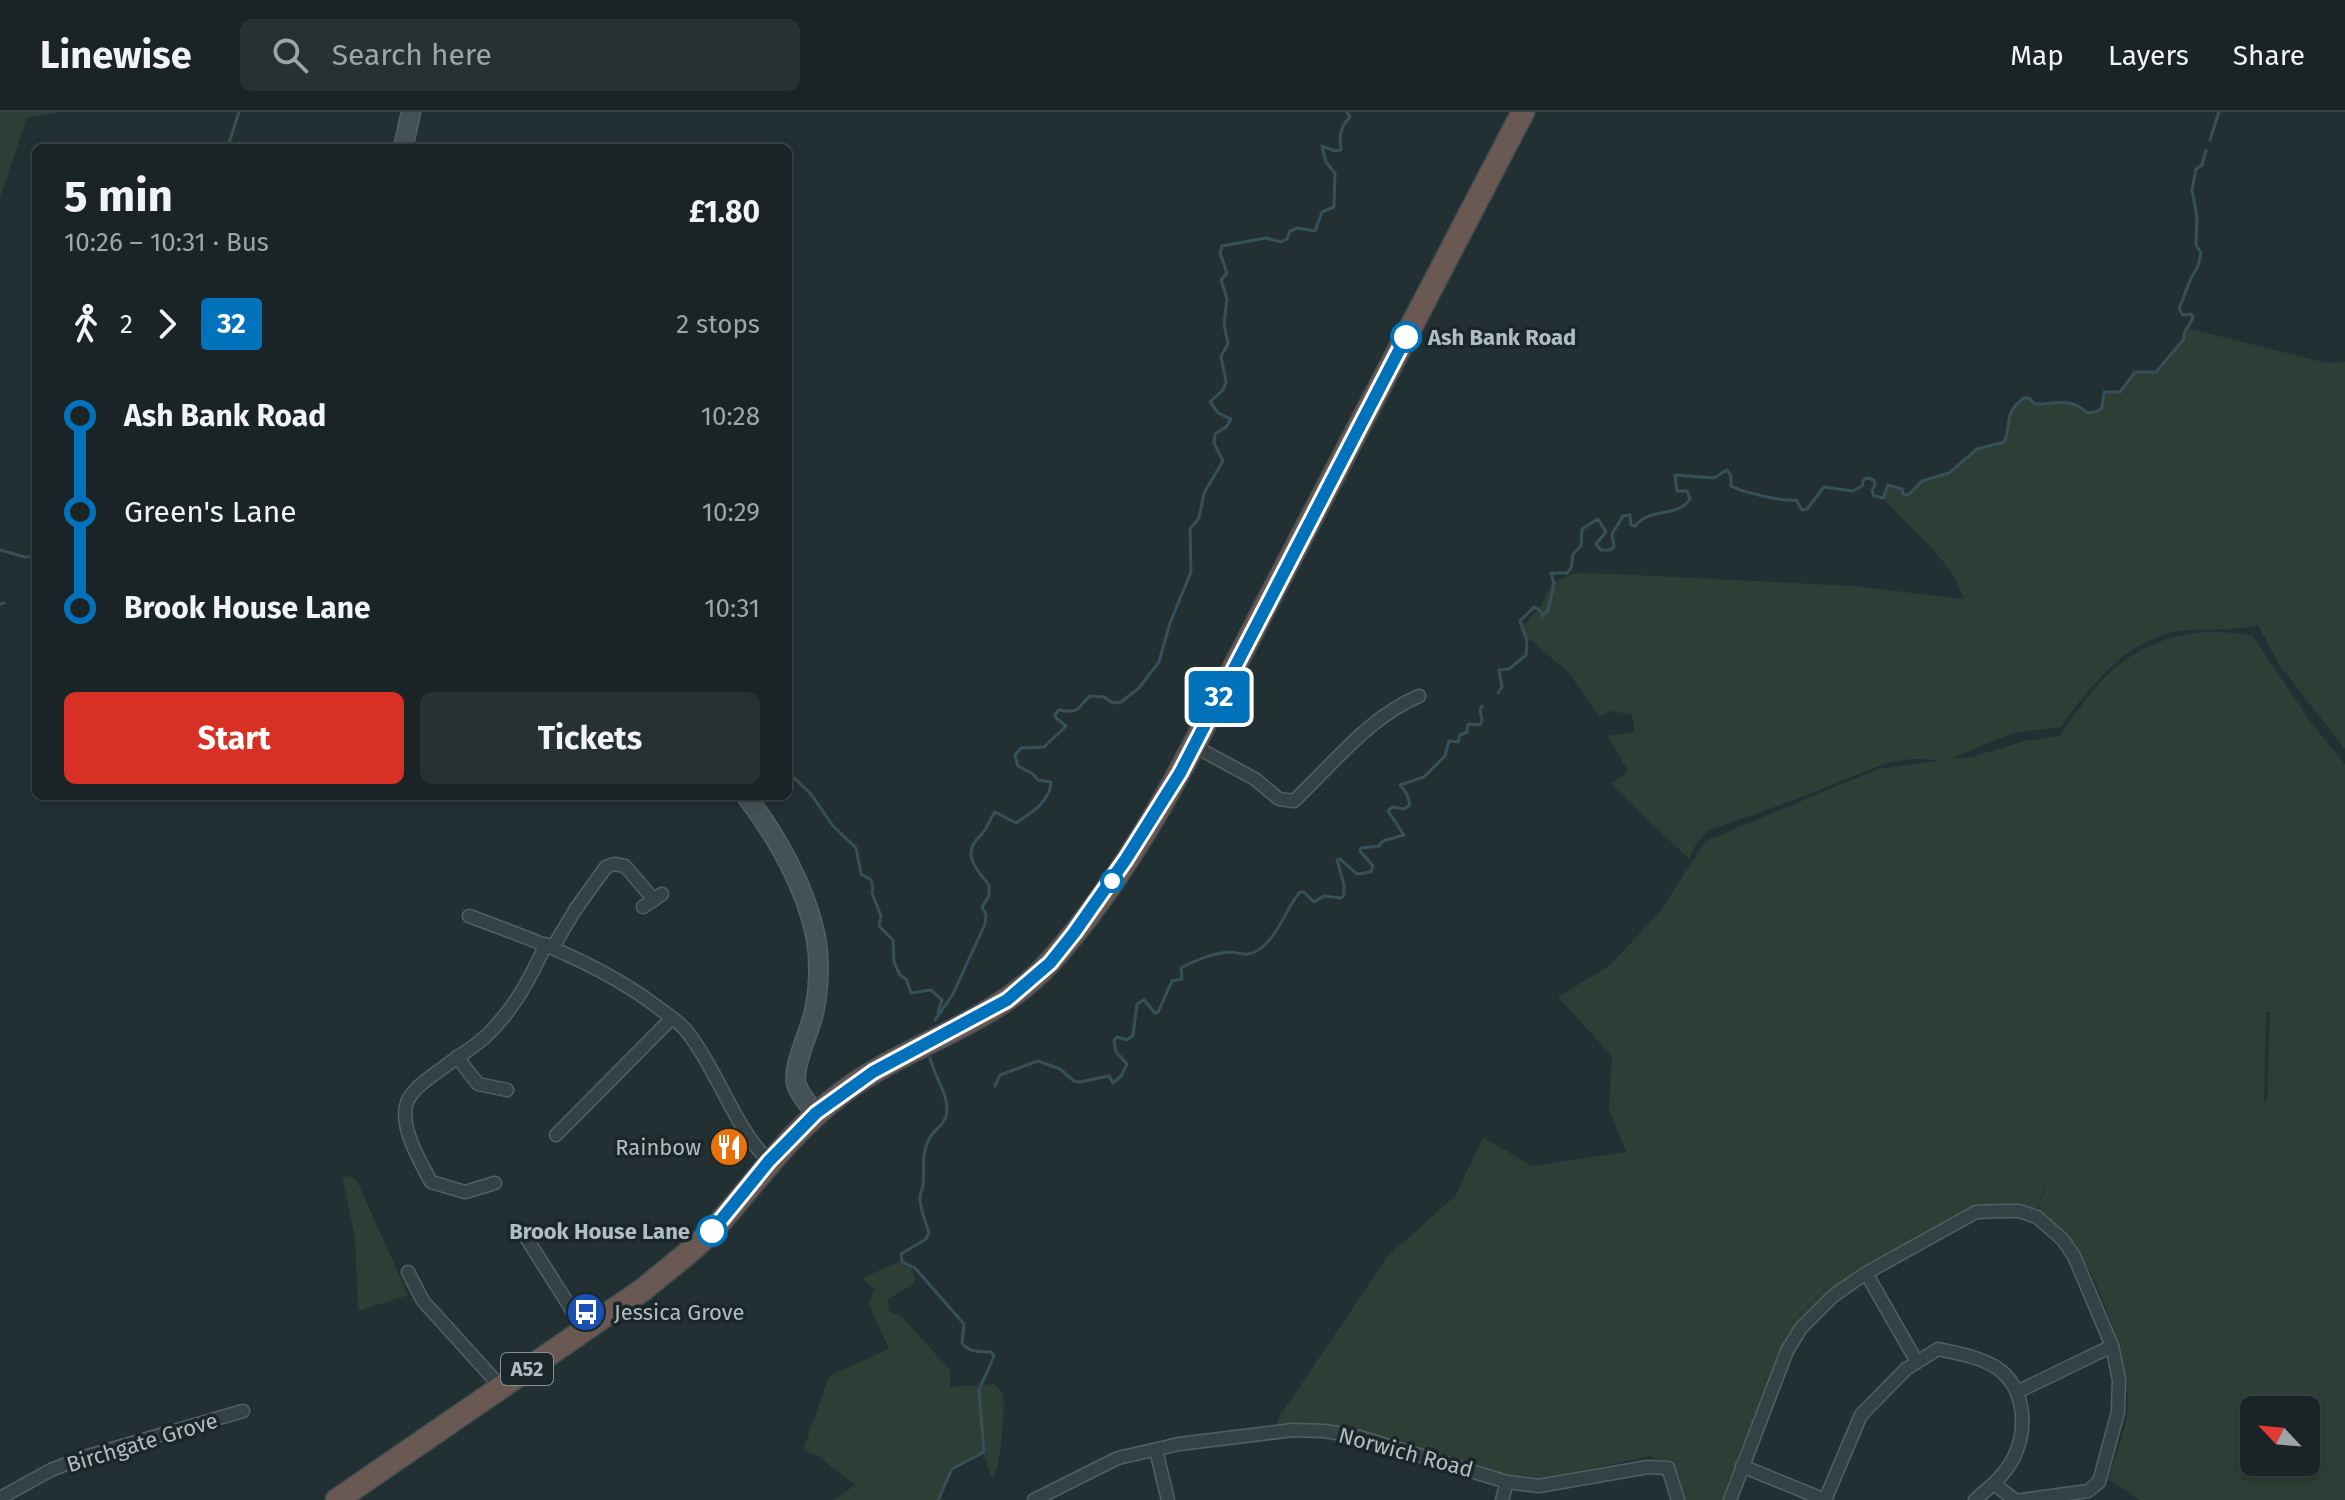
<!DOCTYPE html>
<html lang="en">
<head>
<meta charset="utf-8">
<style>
  :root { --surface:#1a2427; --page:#273033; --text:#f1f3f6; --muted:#9fa4a7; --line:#384144; --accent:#d93025 }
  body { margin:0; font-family:"Fira Sans",sans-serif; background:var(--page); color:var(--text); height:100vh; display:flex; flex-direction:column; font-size:30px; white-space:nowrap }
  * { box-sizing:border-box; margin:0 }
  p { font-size:26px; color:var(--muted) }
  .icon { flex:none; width:44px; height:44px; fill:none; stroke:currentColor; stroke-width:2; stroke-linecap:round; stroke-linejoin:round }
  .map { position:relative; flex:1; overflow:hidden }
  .side { position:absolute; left:32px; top:32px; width:760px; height:656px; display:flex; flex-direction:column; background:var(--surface); border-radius:12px; box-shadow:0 4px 12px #0003,0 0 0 2px var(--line) }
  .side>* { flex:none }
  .badge { padding:0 16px; border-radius:6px; font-size:28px; line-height:52px }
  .needle { width:52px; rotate:296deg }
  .buttons { position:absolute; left:2240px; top:1284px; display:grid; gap:16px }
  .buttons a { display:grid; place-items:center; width:80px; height:80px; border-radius:12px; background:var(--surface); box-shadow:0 4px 12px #0003,0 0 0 2px var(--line); font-size:40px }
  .map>.badge { position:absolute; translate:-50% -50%; box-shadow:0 0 0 4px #fff }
  .legs { display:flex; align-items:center; gap:12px; height:88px; padding:0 32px; font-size:26px }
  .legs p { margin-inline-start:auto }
  .headline { display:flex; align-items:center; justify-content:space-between; height:136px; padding:0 32px }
  h1 { font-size:44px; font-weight:700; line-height:60px }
  .button { display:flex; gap:16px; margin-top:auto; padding:16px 32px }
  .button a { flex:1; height:92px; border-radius:12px; background:var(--accent); color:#fff; font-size:32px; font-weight:700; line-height:92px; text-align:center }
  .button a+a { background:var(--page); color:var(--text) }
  ul { padding:0 32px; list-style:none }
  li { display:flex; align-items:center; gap:28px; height:96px; font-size:30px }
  li i { display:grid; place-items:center; width:12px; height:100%; margin:0 10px; background:currentColor }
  li i::after { content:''; width:20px; height:20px; margin:-10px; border:6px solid; border-radius:50%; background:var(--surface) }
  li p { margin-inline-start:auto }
  li:first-child i { background:linear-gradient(#0000 50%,currentColor 0) }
  li:last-child i { background:linear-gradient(currentColor 50%,#0000 0) }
  header { display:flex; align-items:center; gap:48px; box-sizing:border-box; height:112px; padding:0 40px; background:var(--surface); border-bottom:2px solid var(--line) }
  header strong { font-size:38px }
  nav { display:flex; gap:44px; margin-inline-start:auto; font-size:28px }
  .search { width:560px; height:72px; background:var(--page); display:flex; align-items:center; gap:20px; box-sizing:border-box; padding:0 28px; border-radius:12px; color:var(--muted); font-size:30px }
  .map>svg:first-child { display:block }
</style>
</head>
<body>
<header>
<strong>Linewise</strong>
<div class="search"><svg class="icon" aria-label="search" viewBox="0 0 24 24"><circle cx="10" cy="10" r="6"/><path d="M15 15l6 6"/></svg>Search here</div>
<nav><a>Map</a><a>Layers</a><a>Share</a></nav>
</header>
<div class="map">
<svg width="2345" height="1388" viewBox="0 0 2345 1388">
  <rect width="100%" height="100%" fill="#223034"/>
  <g fill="#2c3e36" fill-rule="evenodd">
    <path d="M0,0H62L25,6V11L0,85Z"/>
    <path d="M2187,216L2327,251L2345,250V637L2280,554L2258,513C2232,520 2204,515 2178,519C2126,528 2089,575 2061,615L2012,621L1951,647L1972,645L2024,629L2060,624C2099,566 2129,528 2203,520C2219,518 2237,522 2252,523L2312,612L2345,652V1388H2140L2108,1367C2114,1346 2124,1323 2127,1301C2133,1256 2096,1155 2066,1122C2058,1113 2047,1105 2038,1097L2049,1065L2036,1098L2001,1091L1973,1095L1858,1156L1822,1188L1788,1221L1728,1371L1736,1388H1679L1669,1355L1651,1344L1537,1368L1507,1364L1367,1322L1277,1315L1278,1307L1387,1145L1456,1083L1483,1025L1532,1054L1626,1040L1609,997L1612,944L1558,885L1609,854L1658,802L1706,729L1878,657L1939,649C1899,641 1867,659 1831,673C1791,690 1749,704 1708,718L1695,734L1689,747L1611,672L1628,659L1608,624L1635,620L1632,603L1613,599L1599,604L1569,561L1519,518L1542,493L1552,471L1575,461L1613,462L1853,474L1964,487C1951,447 1911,418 1883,386L1888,373L1902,377L1903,382L1908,383L1922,369L1949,361L1977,337L2004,330C2013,310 2002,302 2024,286H2029L2036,292C2058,292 2070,285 2088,301C2104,300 2099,291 2104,280H2120L2135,260H2156L2184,227ZM2266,900H2270L2267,989L2264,991ZM2254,1298H2306V1350H2254Z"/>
    <path d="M342,1064L353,1065L357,1069L408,1183L358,1199L355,1125Z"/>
    <path d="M904,1148L911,1153L915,1168L910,1174L888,1187L889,1199L901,1204L950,1258V1275L994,1272L1003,1281C1005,1297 1001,1357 992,1367L983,1340L952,1357L940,1388H834L855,1373L817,1343L803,1338L829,1264L889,1237C886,1228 869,1196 869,1191C869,1188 873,1181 875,1178L862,1166Z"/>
  </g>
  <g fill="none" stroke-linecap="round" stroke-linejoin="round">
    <g stroke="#365057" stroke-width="3">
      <path d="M2210,28L2219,0"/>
      <path d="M235,33L229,31L239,0"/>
      <path d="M0,438L25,445L36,444"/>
      <path d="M0,492L4,491"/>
      <path d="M1498,581L1502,575L1499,558L1509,557L1526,543L1527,528L1520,509L1534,495L1541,499L1542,504L1548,499L1554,472L1551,461H1567L1571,456L1573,442L1581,434L1582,417L1598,407L1606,420L1596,432L1601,438H1610L1614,435L1612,422L1623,404L1630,403L1631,413L1635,414C1652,394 1676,407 1690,387L1687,379H1677L1675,363L1714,366L1727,358L1731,364V374C1742,380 1784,390 1796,388L1802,398L1807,397L1824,375L1853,379L1862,374L1864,367L1867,366L1874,368L1875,372L1872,379L1874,384L1883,386L1888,373L1902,377L1903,382L1908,383L1922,369L1949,361L1977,337L2004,330C2013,310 2002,302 2024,286H2029L2035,292C2058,292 2070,285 2088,301L2096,300L2102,296L2104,280H2120L2135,260H2156L2184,227V221L2193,206L2191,202L2183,203L2179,197L2191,166L2198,154L2201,141L2196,133L2197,105L2192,78L2196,57L2202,53L2206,38"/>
      <path d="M788,660L811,682L833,714L856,736L861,762L871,768L873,776L872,781L881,804L879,814L893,828L894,850L900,863L906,867L911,881L931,878L942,888L938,900"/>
      <path d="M935,908L953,882L985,812L986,803L982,795L989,784V773C975,756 961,741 981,723C987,717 990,707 995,700L1016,711C1031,701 1050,690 1051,670L1038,668L1033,662L1018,654L1015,643L1021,636L1044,635L1066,614L1056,606L1055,602L1059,598C1082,602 1076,596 1090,584L1104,585L1113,591L1121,590L1139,576L1159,550L1170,511L1191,460L1190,417L1199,406L1204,381L1223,349L1214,331L1215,322L1226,315L1231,307L1218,301L1210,290L1223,278L1226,270L1221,244L1228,232L1224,212L1227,187L1221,168L1227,161L1220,141L1222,134L1266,126L1281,130L1287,127L1290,119L1298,116L1315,119L1322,100L1334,95L1335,61L1326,50L1322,34L1335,39L1341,38C1339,23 1340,15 1350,5L1347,0"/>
      <path d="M930,946C934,964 948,981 947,999C946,1012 937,1015 931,1024C920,1041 925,1055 923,1073C923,1077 920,1080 920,1085C919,1095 926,1110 929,1121L926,1127L901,1142L902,1150L915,1156L964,1212L962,1231C970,1241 979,1239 991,1240L994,1244L979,1278L984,1340L952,1357L938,1388"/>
      <path d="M995,974L1000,963L1038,949L1060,957L1074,969L1080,970L1109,964L1113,971L1121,964L1127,952L1116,940L1114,928L1117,925L1127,928L1133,923L1137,892L1144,888L1155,901L1158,900L1172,869L1182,867L1181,856C1196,848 1213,841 1230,840C1236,840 1243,843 1248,842C1275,837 1285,796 1300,780H1304L1314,790L1324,784L1341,786L1344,783V773L1337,748L1340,747L1357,762L1371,760L1373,754L1360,739L1361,736L1379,734L1383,729L1404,723L1388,699L1392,695L1404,697L1410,693L1407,682L1400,673L1424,665L1445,644L1449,629L1458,630L1460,623L1467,620L1468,612L1480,613L1482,608L1480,598L1482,594"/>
    </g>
    <defs>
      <g id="street">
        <path d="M1194,634L1255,667L1279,687L1294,689C1333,652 1369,605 1419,584"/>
        <path d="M643,795L662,782"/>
        <path d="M469,804C537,829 603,853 660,897C670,904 681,911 688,921C718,959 735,1017 769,1049"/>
        <path d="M553,835L575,798L606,755L614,752L625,754L654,788"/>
        <path d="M457,945L478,972L507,978"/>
        <path d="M556,1023L672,906"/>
        <path d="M495,1071L465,1080L431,1070C420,1049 401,1018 406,994C409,978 432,964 444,955C457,945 473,936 485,925C513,899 530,867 546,832"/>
        <path d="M527,1127L584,1217"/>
        <path d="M408,1160L423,1189L501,1275"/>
        <path d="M1866,1161L1917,1250"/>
        <path d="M2017,1280L2112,1234"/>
        <path d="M1156,1338L1168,1388"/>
        <path d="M1742,1354L1825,1388"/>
        <path d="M1994,1372L2015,1388"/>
        <path d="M0,1386L51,1358L81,1346L243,1299"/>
        <path d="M1034,1388L1118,1346L1179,1332L1293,1318L1324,1319L1356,1324L1507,1370L1539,1374L1648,1355L1668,1356L1678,1388"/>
        <path d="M1502,1388L1507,1370"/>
        <path d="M1730,1388L1787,1239L1801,1216L1833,1184L1866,1161L1976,1100L2001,1099H2019L2037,1105L2063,1128L2074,1144L2112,1234L2119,1268L2118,1300L2099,1370L2088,1379L2022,1388"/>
        <path d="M1825,1388L1861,1303L1906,1257L1938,1237C1957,1241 1980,1245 1997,1256C2026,1276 2028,1318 2013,1347C2004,1364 1989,1376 1975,1388"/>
      </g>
      <g id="secondary">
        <path d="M403,36L411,0"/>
        <path d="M746,684C777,724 806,776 816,826C820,849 819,878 814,900C810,919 793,952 796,971C799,982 809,993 816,1001"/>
      </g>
      <path id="highway" d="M337,1388L644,1177C667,1157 692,1140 713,1118C757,1069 788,1022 842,981C908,931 995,912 1051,849C1143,746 1202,617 1265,495C1351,330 1437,165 1523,0"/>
    </defs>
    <use href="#street" stroke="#535f62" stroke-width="15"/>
    <use href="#secondary" stroke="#535f62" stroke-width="21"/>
    <use href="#highway" stroke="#404c4f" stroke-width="25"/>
    <use href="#street" stroke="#354245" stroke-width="12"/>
    <use href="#secondary" stroke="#445257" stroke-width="18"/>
    <use href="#highway" stroke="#6a5853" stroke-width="22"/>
  </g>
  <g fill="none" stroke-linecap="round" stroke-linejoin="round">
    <defs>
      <path id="line-1" d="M712,1119L769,1049L816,1001L873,960L1007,888L1050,851L1074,821L1126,747L1180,661L1406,225"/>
    </defs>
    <use href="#line-1" stroke="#fff" stroke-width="18"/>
    <use href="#line-1" stroke="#0072bc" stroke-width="12"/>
  </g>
  <defs>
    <symbol id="restaurant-disc" viewBox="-11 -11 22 22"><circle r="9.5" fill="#e8710a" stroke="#1b2629"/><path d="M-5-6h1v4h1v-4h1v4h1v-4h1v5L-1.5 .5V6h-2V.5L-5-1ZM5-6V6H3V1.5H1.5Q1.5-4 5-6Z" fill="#fff"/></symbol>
    <symbol id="bus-disc" viewBox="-11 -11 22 22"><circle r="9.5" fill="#1a4fb4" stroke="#1b2629"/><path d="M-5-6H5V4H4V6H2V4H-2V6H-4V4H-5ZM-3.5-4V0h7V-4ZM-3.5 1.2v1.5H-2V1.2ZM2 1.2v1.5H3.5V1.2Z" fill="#fff"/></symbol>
  </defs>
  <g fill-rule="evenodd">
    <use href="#restaurant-disc" x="707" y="1013" width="44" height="44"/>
    <use href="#bus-disc" x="564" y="1178" width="44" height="44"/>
  </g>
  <g fill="#fff" stroke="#0072bc" stroke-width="4">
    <circle cx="1406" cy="225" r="14"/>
    <circle cx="1112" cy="769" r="10"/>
    <circle cx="712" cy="1119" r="14"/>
  </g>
  <g text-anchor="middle" stroke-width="7" stroke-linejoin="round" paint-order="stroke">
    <rect fill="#1b2629" stroke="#839093" stroke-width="2" x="501" y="1241" width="52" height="32" rx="6"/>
    <g font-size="20" font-weight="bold" fill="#b0bdc1">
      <text x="527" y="1264">A52</text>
    </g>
    <g font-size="22" font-weight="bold" fill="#b0bdc1" stroke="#1b2629" text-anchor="start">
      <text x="1428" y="233">Ash Bank Road</text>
      <text x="690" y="1127" text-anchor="end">Brook House Lane</text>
    </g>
    <g font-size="22" fill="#b0bdc1" stroke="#1b2629" text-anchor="end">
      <text x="701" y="1043">Rainbow</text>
      <text x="614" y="1208" text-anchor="start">Jessica Grove</text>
    </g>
    <g font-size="22" fill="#b0bdc1" stroke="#1b2629">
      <text transform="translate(142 1330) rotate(-17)" y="8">Birchgate Grove</text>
      <text transform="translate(1406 1340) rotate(15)" y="8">Norwich Road</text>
    </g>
  </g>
</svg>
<div class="buttons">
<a><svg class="needle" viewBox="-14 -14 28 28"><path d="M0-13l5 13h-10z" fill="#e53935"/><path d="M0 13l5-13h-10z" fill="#9fa4a7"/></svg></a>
</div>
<b class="badge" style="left:1219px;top:585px;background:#0072bc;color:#fff">32</b>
<section class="side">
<div class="headline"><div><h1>5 min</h1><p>10:26 – 10:31 · Bus</p></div><b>£1.80</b></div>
<div class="legs"><svg class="icon" aria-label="walk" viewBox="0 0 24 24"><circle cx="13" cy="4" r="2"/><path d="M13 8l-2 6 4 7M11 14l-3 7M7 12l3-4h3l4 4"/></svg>2<svg class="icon" aria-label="forward" viewBox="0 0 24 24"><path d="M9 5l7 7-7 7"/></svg><b class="badge" style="background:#0072bc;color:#fff">32</b><p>2 stops</p></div>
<ul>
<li><i style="color:#0072bc"></i><b>Ash Bank Road</b><p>10:28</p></li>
<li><i style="color:#0072bc"></i><span>Green's Lane</span><p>10:29</p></li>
<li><i style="color:#0072bc"></i><b>Brook House Lane</b><p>10:31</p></li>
</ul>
<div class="button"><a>Start</a><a>Tickets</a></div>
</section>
</div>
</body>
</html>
